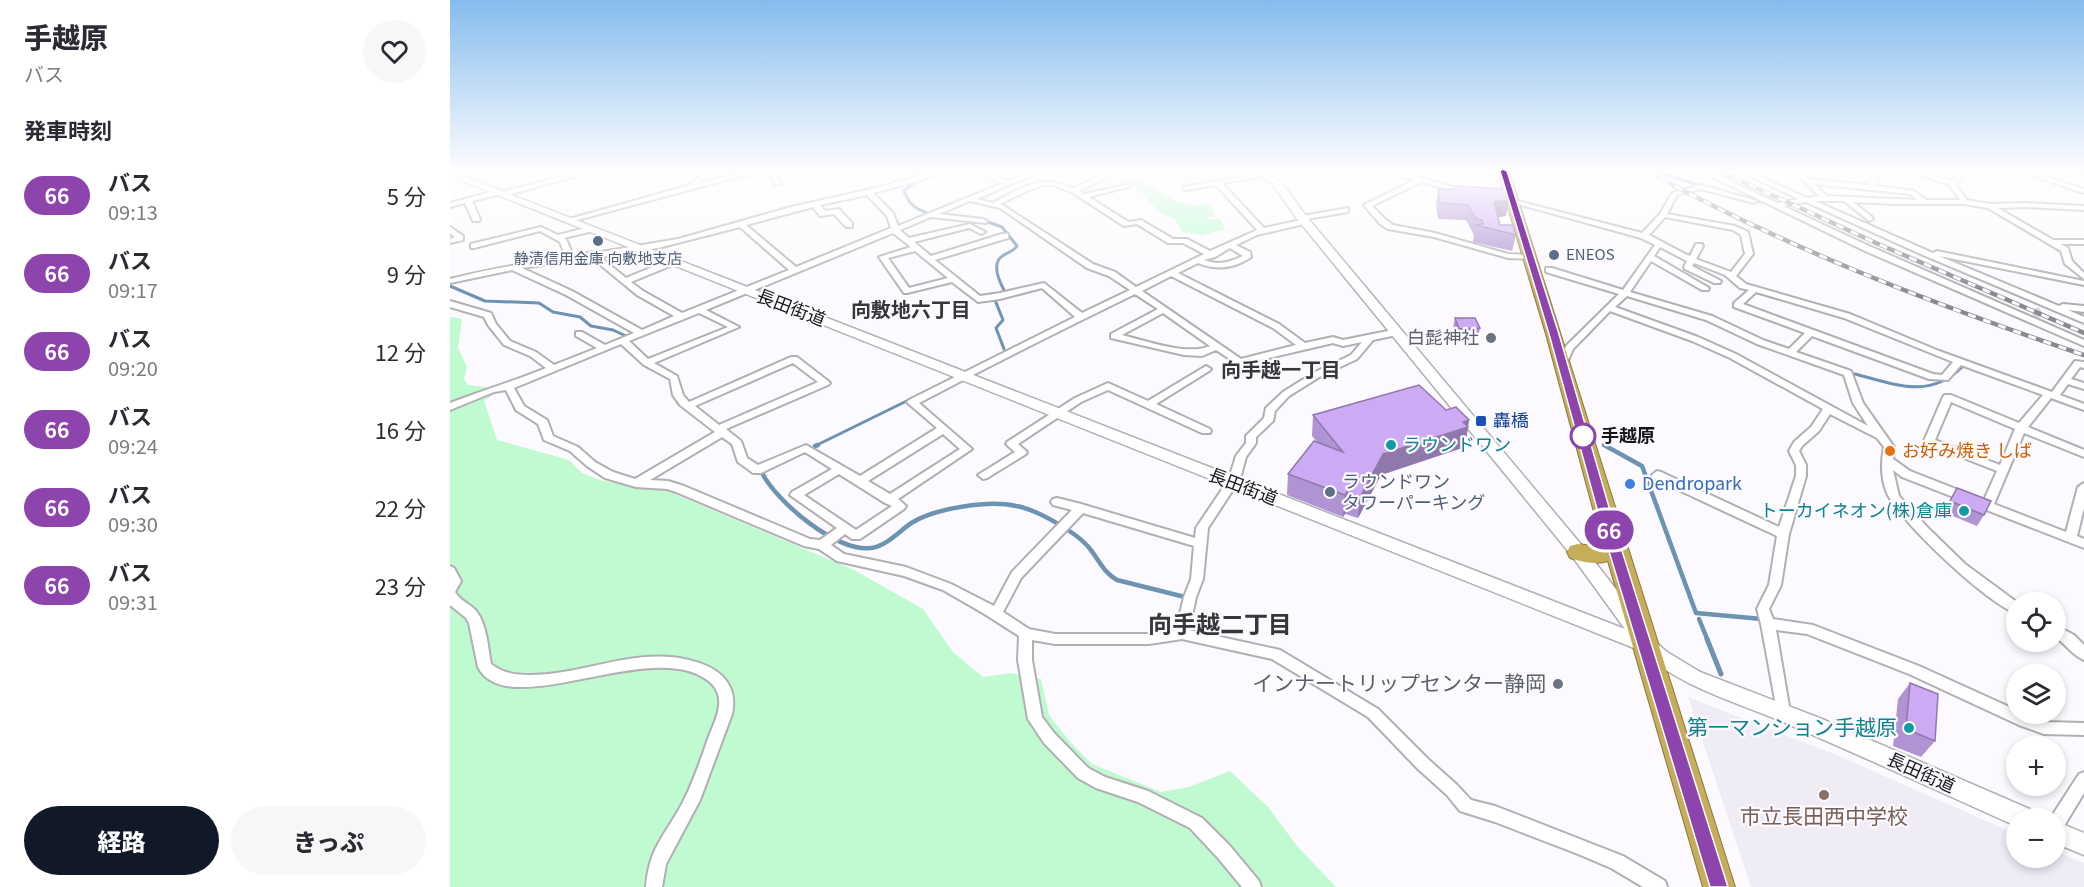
<!DOCTYPE html>
<html lang="ja">
<head>
<meta charset="utf-8">
<style>
  :root { --surface:#fff; --page:#f7f7f7; --text:#2b2b33; --muted:#7c7c81; --accent:#111827 }
  body { margin:0; font-family:Georgia,"Noto Sans JP",serif; background:var(--page); color:var(--text); height:100vh; display:flex; flex-direction:column; font-size:22px; white-space:nowrap }
  * { box-sizing:border-box; margin:0 }
  p { font-size:20px; color:var(--muted) }
  .icon { flex:none; width:33px; height:33px; fill:none; stroke:currentColor; stroke-width:2; stroke-linecap:round; stroke-linejoin:round }
  .map { position:relative; flex:1; overflow:hidden }
  .sheet { display:flex; flex-direction:column; background:var(--surface); width:450px }
  .sheet>* { flex:none }
  .badge { padding:0 12px; border-radius:20px; font-size:21px; line-height:39px }
  .tools { position:absolute; left:1556px; top:592px; display:grid; gap:12px }
  .tools a { display:grid; place-items:center; width:60px; height:60px; border-radius:50%; background:var(--surface); box-shadow:0 3px 9px #0003; font-size:30px }
  .map>.badge { position:absolute; translate:-50% -50%; box-shadow:0 0 0 3px #fff }
  h2 { padding:0 24px; font-size:22px; line-height:54px }
  .round { display:grid; place-items:center; flex:none; width:63px; height:63px; border-radius:32px; background:var(--page) }
  .summary { display:flex; align-items:center; justify-content:space-between; height:102px; padding:0 24px }
  h1 { font-size:28px; font-weight:800; line-height:45px }
  .primary-button { display:flex; gap:12px; margin-top:auto; padding:12px 24px }
  .primary-button a { flex:1; height:69px; border-radius:36px; background:var(--accent); color:#fff; font-size:24px; font-weight:800; line-height:69px; text-align:center }
  .primary-button a+a { background:var(--page); color:var(--text) }
  ul { padding:0; list-style:none }
  li { display:flex; align-items:center; gap:18px; height:78px; padding:0 24px }
  li div { flex:1 }
  li b { display:block; font-size:22px }
  li em { font-style:normal }
  li .badge { min-width:66px; font-weight:700; text-align:center }
  main { display:flex; flex:1; min-height:0 }
  .map>svg:first-child { display:block }
</style>
</head>
<body>
<main>
<section class="sheet">
<div class="summary"><div><h1>手越原</h1><p>バス</p></div><a class="round"><svg class="icon" aria-label="heart" viewBox="0 0 24 24"><path d="M12 20l-8-8c-3-5 5-10 8-4 3-6 11-1 8 4z"/></svg></a></div>
<h2>発車時刻</h2>
<ul>
<li><span class="badge" style="background:#8e44ad;color:#fff">66</span><div><b>バス</b><p>09:13</p></div><em>5 分</em></li>
<li><span class="badge" style="background:#8e44ad;color:#fff">66</span><div><b>バス</b><p>09:17</p></div><em>9 分</em></li>
<li><span class="badge" style="background:#8e44ad;color:#fff">66</span><div><b>バス</b><p>09:20</p></div><em>12 分</em></li>
<li><span class="badge" style="background:#8e44ad;color:#fff">66</span><div><b>バス</b><p>09:24</p></div><em>16 分</em></li>
<li><span class="badge" style="background:#8e44ad;color:#fff">66</span><div><b>バス</b><p>09:30</p></div><em>22 分</em></li>
<li><span class="badge" style="background:#8e44ad;color:#fff">66</span><div><b>バス</b><p>09:31</p></div><em>23 分</em></li>
</ul>
<div class="primary-button"><a>経路</a><a>きっぷ</a></div>
</section>
<div class="map">
<svg width="1634" height="887" viewBox="0 0 1634 887">
  <rect width="100%" height="100%" fill="#fcfafe"/>
  <g fill="#f0ecf6">
    <path d="M672,171H703L672,185L654,179Z"/>
    <path d="M709,171H773L783,179L741,186Z"/>
    <path d="M1238,697L1389,756L1566,834V858H1605V851L1634,863V887H1301Z"/>
  </g>
  <g fill="#bffad0">
    <path d="M687,178L700,183L698,185C719,197 732,210 758,203L763,208L765,217H757L758,220L770,219L775,229L752,235L733,232L724,219L710,213L683,184V181Z"/>
    <path d="M0,317L12,319L8,348L17,367L14,379L18,385L51,389L34,401L47,440L119,460L132,473L153,481L213,489L404,570L473,609L503,652L533,677L561,673L591,679L599,715L620,742L642,764L711,792L739,787L780,771L818,807L847,846L886,887H0Z"/>
  </g>
  <g fill="none" stroke-linecap="round" stroke-linejoin="round">
    <g stroke="#6d93b3" stroke-width="3">
      <path d="M461,171L467,178"/>
      <path d="M1206,171L1254,187"/>
      <path d="M1622,171L1634,173"/>
      <path d="M464,183L454,191C459,205 466,209 480,214"/>
      <path d="M1301,200L1317,203"/>
      <path d="M535,221L552,227L567,246C563,252 555,253 550,258C542,267 550,283 555,292"/>
      <path d="M0,286L35,301L89,303L103,312L130,317L141,326L163,330L176,336"/>
      <path d="M545,300L553,320L546,328L554,349"/>
      <path d="M1405,374C1444,384 1479,400 1512,367"/>
      <path d="M1154,445L1156,446"/>
      <path d="M365,446L477,391"/>
    </g>
    <g stroke="#6d93b3" stroke-width="4.5">
      <path d="M1154,445L1192,466L1246,613L1312,619"/>
      <path d="M365,446L368,445"/>
      <path d="M312,473C327,502 386,552 421,548C437,546 450,530 463,522C487,508 539,500 566,506C586,509 628,533 640,549C649,560 653,572 667,580L735,597"/>
      <path d="M1249,619L1258,641"/>
    </g>
    <path stroke="#6d93b3" stroke-width="5" d="M1257,639L1271,674"/>
    <path stroke="#dad8dc" stroke-width="9" stroke-dasharray="9 4.5" stroke-linecap="butt" d="M1583,315L1593,310"/>
    <defs>
      <g id="street">
        <path d="M10,171H20L5,177L2,175Z"/>
        <path d="M46,171H67L55,175Z"/>
        <path d="M134,171H145L54,196L51,194L22,201L30,219L29,221H23L15,203L0,207V203L49,190L52,192Z"/>
        <path d="M250,171H256L255,177L249,183L303,171H325L331,184L326,185L319,171L276,180L120,222L116,220L240,185L249,176Z"/>
        <path d="M483,171H493L475,179L423,193L443,213L448,226L553,183L521,171H531L559,181L582,171H591L527,199L543,203C571,187 592,174 623,188L650,177L639,171H648L659,177L629,191L634,194L681,184V186L639,197L678,222L691,220L723,239H737L760,251L807,230L766,185L735,190L733,189V187L816,173L817,174L814,176L772,183L814,228L851,220L848,218L852,216L898,208V212L857,219L859,221L858,223L807,235L786,245L800,252L801,257C785,268 767,271 748,263L728,273L829,324L855,343L883,337L893,340L948,329L952,332L951,334L923,340L907,359L871,376L839,396L825,411L823,421L806,437V443L796,457L790,479L758,528L753,579L746,597L739,630L830,650L928,709L978,759L1007,785L1021,800L1045,806L1173,856L1215,881L1217,887H1193L1161,868L1128,854L1045,822L1010,811L997,795L968,769L918,717L822,659L732,639L699,644H605L582,640V660L592,717L604,733L638,768L655,777L698,791L752,818L780,846L809,881L811,887H792L768,858L740,828L688,802L646,788L628,778L594,743L578,719L568,660L569,636L533,613L493,590L454,576L387,561L369,549L354,546L226,492L217,489L186,487L155,478L137,466L120,451L94,440L88,424L66,410L56,390L44,392L0,410V403C32,391 64,381 96,368L80,356L54,345L38,325L34,317L0,307V301L41,313L46,324L60,341L86,352L104,365L147,348L126,336V332H132L155,345L184,333L116,295L62,270L0,283V279C39,269 76,263 116,257L110,242L90,231L24,248H21V244L91,227L108,235L140,227L144,229L143,231L114,238L117,241L123,256L142,252L145,253L228,239L341,207L434,186ZM593,185H603L623,193L674,226L687,224L718,243H733L754,254L686,287L665,272L643,264L554,206L550,204L577,191ZM417,195L437,216L441,228L346,267L296,225L363,207L370,216L384,214L396,227H402V223L389,209L375,211L370,205ZM520,201L550,208L637,268L659,276L680,290L632,313L594,283L550,293L530,296L485,260L558,238V234H552L481,256L464,242L519,228L531,234L535,232L520,224L459,238L450,230L481,217L536,223L537,221L533,219L489,214ZM290,227L339,270L232,313L193,291L181,282L225,264V260H219L176,278L150,257L208,248ZM443,233L461,247L429,257L454,293H457L502,282L528,302L550,299L592,288L625,317L459,400L457,402L459,404L487,428L410,476L356,445L308,465L297,458L291,441L276,429L378,385L380,383L378,381L347,357H341L239,402L233,395L227,376L204,363L289,327L256,310ZM780,248L793,256C779,262 769,266 754,260L765,257ZM465,251L498,278L459,288L438,258ZM142,258L187,295L224,316L192,330L122,291L72,268ZM721,276L823,328L846,345L791,359L692,291ZM685,294L708,309L661,334V338L734,355L752,356L766,350L789,365L883,343L893,346L912,342L901,355L865,372L833,392L816,408L814,418L796,436V443L786,456L779,479L746,528L745,538L631,504L607,498L603,499L601,502L603,505L622,510L562,572L544,606L501,584L456,567L394,554L381,545L395,534L402,539H410L454,509L456,506L448,499L522,449L469,403C541,365 613,329 685,294ZM249,313L278,327L198,359L179,341ZM713,313L760,346C737,356 697,341 672,335ZM171,344L194,365L220,379L223,395L230,405L265,432L185,479L163,472L145,462L128,447L103,436L97,420L74,406L64,388ZM343,363L368,382L269,425L245,406ZM493,434L510,449L440,494L418,481ZM272,437L282,444L288,462L303,473H311L355,452L382,469L342,492L340,495L387,528L370,540L360,539L234,486L218,481L200,480ZM389,474L435,503L442,506L406,530L354,495ZM633,513L744,546L741,579L734,597L726,630L699,634H605L579,629L553,612L571,578Z"/>
        <path d="M936,171H947L1020,192L1017,194L971,182L922,206L936,220L943,225L985,233L1058,254L1080,255L1084,257L1080,259L1058,258L984,237L938,229L930,224L914,205L964,180Z"/>
        <path d="M1250,171H1259L1327,203L1349,199L1289,171H1298L1357,198L1369,196L1351,178L1349,171H1355L1356,176L1359,179L1419,185L1424,171H1430L1426,186L1464,191L1476,200H1510L1499,184L1452,171H1463L1501,181L1511,171H1518L1505,184L1517,200L1540,204L1576,203L1634,206V210L1576,207L1548,208L1603,240H1634V244H1611L1618,248L1622,261L1634,273V279L1615,264L1611,251L1538,208L1514,204H1447L1403,202L1422,217L1423,219L1419,221L1394,201H1365L1483,253L1487,251L1634,281V285L1489,256L1609,306L1613,304L1634,306V312L1618,310L1634,317V323L1466,252L1356,202L1333,206L1419,246L1634,340V346L1413,250ZM1364,184L1460,194L1467,200L1377,196Z"/>
        <path d="M1568,171H1578L1634,189V193Z"/>
        <path d="M1251,185L1307,201L1304,203L1251,189L1227,195L1217,214L1285,226L1298,232L1303,254L1286,276L1296,284L1400,314L1489,351L1602,392L1625,361L1634,362V368L1630,367L1621,379L1634,383V389L1618,384L1610,395L1634,404V410L1601,398L1578,427L1634,450V457L1574,433L1544,504L1616,532L1628,487L1634,483V508L1627,536L1634,539V548L1452,477L1443,470L1449,496L1478,528L1515,564L1568,603H1566V613C1538,604 1449,521 1437,493C1431,479 1431,462 1434,447L1427,438L1380,414L1369,431L1352,446L1349,451L1356,465V476L1339,534L1331,585L1319,609L1323,619L1363,625L1469,666L1566,710V714H1574L1594,722L1634,723V735L1594,734L1569,725L1459,674L1357,634L1326,630L1340,712L1338,716L1333,718L1328,716L1311,624L1307,609L1319,585L1327,536L1203,478L1202,475L1207,471L1211,472L1329,527L1346,476V465L1339,451L1344,442L1361,427L1373,409L1280,358L1242,341L1160,311L1123,349L1115,367H1109L1107,365L1116,346L1169,294L1096,272V268H1102L1173,290L1205,245L1191,238L1053,200L1056,198L1192,233L1210,214L1222,193ZM1215,217L1283,230L1291,235L1295,254L1281,272L1246,259L1253,246L1252,244H1246L1240,256L1237,255L1199,235ZM1210,247L1237,261L1234,267L1235,269L1264,283H1270L1271,281L1242,266L1244,263L1275,275L1290,288L1299,290L1284,303V307L1355,333L1339,349L1313,340L1262,316L1180,292L1201,261L1252,290H1258L1259,288L1204,256ZM1306,292L1394,318L1503,362L1492,375L1483,374L1293,304ZM1177,296L1256,320L1307,344L1394,375L1403,403L1418,426L1286,354L1248,337L1165,307ZM1362,336L1479,379L1498,380L1511,365L1593,395L1569,423L1501,395H1495L1493,397L1474,441L1475,443L1547,471L1534,500L1460,471L1443,459L1444,447L1413,403L1401,371L1346,352ZM1501,402L1565,429L1550,465L1485,440Z"/>
        <path d="M0,227L13,236V240L0,243V239L5,237L0,233Z"/>
        <path d="M756,366L761,369L759,371L706,404L760,429L761,431L760,433H752L658,390L631,402L568,444L577,452L576,454L537,478L533,479L528,475L565,452L556,444L557,442L625,398L658,383L698,401Z"/>
        <path d="M0,566L4,568L11,581L5,592C10,601 21,604 27,612C37,626 38,648 41,664C53,673 64,675 80,675C135,675 183,647 239,660C251,663 263,667 272,676C283,687 285,700 282,714L250,800L216,864L212,887H196C197,873 200,860 206,848C214,832 224,819 232,804C243,783 251,759 259,736C263,726 268,716 269,706C270,698 268,691 263,685C211,631 58,726 28,667L19,623L16,618L0,605Z"/>
        <path d="M1605,625L1624,635L1634,645V660C1623,656 1615,643 1605,637Z"/>
        <path d="M1634,772V793L1611,831L1605,834V819H1600L1629,774Z"/>
      </g>
      <g id="secondary">
        <path d="M0,171L1175,629L1122,556L848,220L823,185L805,171C829,171 842,198 856,216L1134,548L1190,620L1192,625L1190,630L1184,632L1203,640L1217,652L1250,672L1372,719L1584,811L1587,819H1566V826C1491,792 1416,758 1340,725C1288,702 1233,689 1189,650L0,176Z"/>
        <path d="M1605,821L1634,833V855L1605,843Z"/>
      </g>
      <path id="highway" d="M1047,171H1059L1285,887H1253L1158,561C1144,565 1133,562 1120,558L1117,552L1120,546L1128,544L1149,547L1151,538L1096,334Z"/>
    </defs>
    <use href="#street" stroke="#b1afb3" stroke-width="4"/>
    <use href="#secondary" stroke="#b1afb3" stroke-width="3"/>
    <use href="#highway" stroke="#887843" stroke-width="2"/>
    <use href="#street" fill="#fff" fill-rule="evenodd"/>
    <use href="#secondary" fill="#fff" fill-rule="evenodd"/>
    <use href="#highway" fill="#c5ad5a" fill-rule="evenodd"/>
    <defs>
      <g id="rail">
        <path d="M1197,171C1336,248 1483,304 1634,355"/>
        <path d="M1270,171L1426,243L1634,333"/>
      </g>
    </defs>
    <use href="#rail" stroke="#8a898c" stroke-width="4.5"/>
    <use href="#rail" stroke="#fcfafe" stroke-width="3" stroke-dasharray="8" stroke-linecap="butt"/>
  </g>
  <g fill="#af93d2">
    <path d="M1006,186L1056,216L1048,217L1050,225L1066,235L1062,251L1023,242L1024,235L1016,220L988,219L986,204L988,189H1006Z"/>
    <path d="M1005,318L1030,328L1028,338L1007,339L1003,328Z"/>
    <path d="M996,410L1019,420L1015,447L931,475L908,518L895,514L893,517L837,495L838,474L867,442L862,436L863,415Z"/>
    <path d="M1507,488L1534,515L1527,526L1493,512Z"/>
    <path d="M1460,683L1485,741L1471,757L1443,746L1448,699Z"/>
  </g>
  <g fill="#8f78ab">
    <path d="M1059,200L1056,216L1041,218L1044,202Z"/>
    <path d="M1019,420L1015,447L931,475L908,518L910,497L933,454Z"/>
    <path d="M897,492L895,514L893,517L895,495Z"/>
  </g>
  <g fill="#ccabf4" stroke="#8f78ab" stroke-width="1.5">
    <path d="M1006,186L1056,189L1059,200L1044,202L1050,225H1063L1066,235L1026,225L1033,224L1032,220L1026,219L1018,205L990,203L988,189H1006Z"/>
    <path d="M1005,318H1025L1030,328L1009,329Z"/>
    <path d="M969,385L996,410L1006,407L1019,420L1013,422L1018,427L933,454L910,497L897,492L895,495L838,474L864,441L893,452L863,415Z"/>
    <path d="M1507,488L1541,501L1534,515L1500,501Z"/>
    <path d="M1460,683L1488,694L1485,741L1456,729Z"/>
  </g>
  <linearGradient id="sky" x2="0" y2="1"><stop stop-color="#85bced"/><stop offset="0.58" stop-color="#fefdff"/><stop offset="1" stop-color="#fefdff" stop-opacity="0"/></linearGradient>
  <rect width="1634" height="295" fill="url(#sky)"/>
  <path fill="#8e44ad" stroke="#fff" stroke-width="1.5" d="M1053,169L1057,171L1109,334L1168,538L1278,887H1260L1155,538L1099,334L1050,171Z"/>
  <g fill="#5c6f8a" stroke="#fcfafe" stroke-width="2">
    <circle cx="148" cy="241" r="6"/>
    <circle cx="1104" cy="255" r="6"/>
    <circle cx="880" cy="492" r="6"/>
  </g>
  <g fill="#6b7280" stroke="#fcfafe" stroke-width="2">
    <circle cx="1041" cy="338" r="6"/>
    <circle cx="1108" cy="684" r="6"/>
  </g>
  <rect fill="#1a4fb4" stroke="#fcfafe" stroke-width="2" x="1025" y="415" width="12" height="12" rx="3"/>
  <circle fill="#fff" stroke="#8e44ad" stroke-width="3" cx="1133" cy="436" r="12"/>
  <g fill="#0f9aa8" stroke="#fcfafe" stroke-width="2">
    <circle cx="941" cy="445" r="6"/>
    <circle cx="1514" cy="511" r="6"/>
    <circle cx="1459" cy="728" r="6"/>
  </g>
  <circle fill="#e8710a" stroke="#fcfafe" stroke-width="2" cx="1440" cy="451" r="6"/>
  <circle fill="#3f7fe0" stroke="#fcfafe" stroke-width="2" cx="1180" cy="484" r="6"/>
  <circle fill="#8d6e63" stroke="#fcfafe" stroke-width="2" cx="1374" cy="795" r="6"/>
  <g text-anchor="middle" stroke-width="4.5" stroke-linejoin="round" paint-order="stroke">
    <g font-size="15" fill="#4e5e75" stroke="#fcfafe" text-anchor="start">
      <text x="1116" y="260">ENEOS</text>
      <text x="148" y="264" text-anchor="middle">静清信用金庫 向敷地支店</text>
    </g>
    <g font-size="18" fill="#171618" stroke="#fcfafe">
      <text transform="translate(341 308) rotate(21)" y="6">長田街道</text>
      <text transform="translate(793 487) rotate(21)" y="6">長田街道</text>
      <text transform="translate(1471 773) rotate(24)" y="6">長田街道</text>
    </g>
    <g font-size="18" fill="#5b616d" stroke="#fcfafe" text-anchor="end">
      <text x="1029" y="344">白髭神社</text>
    </g>
    <g font-size="18" fill="#164399" stroke="#fcfafe" text-anchor="start">
      <text x="1043" y="427">轟橋</text>
    </g>
    <g font-size="18" font-weight="bold" fill="#171618" stroke="#fcfafe" text-anchor="start">
      <text x="1151" y="442">手越原</text>
    </g>
    <g font-size="18" fill="#0d838f" stroke="#fcfafe" text-anchor="start">
      <text x="953" y="451">ラウンドワン</text>
      <text x="1502" y="517" text-anchor="end">トーカイネオン(株)倉庫</text>
    </g>
    <g font-size="18" fill="#c56008" stroke="#fcfafe" text-anchor="start">
      <text x="1452" y="457">お好み焼き しば</text>
    </g>
    <g font-size="18" fill="#4e5e75" stroke="#fcfafe" text-anchor="start">
      <text x="892" y="488">ラウンドワン<tspan x="892" dy="21">タワーパーキング</tspan></text>
    </g>
    <g font-size="18" fill="#366cbe" stroke="#fcfafe" text-anchor="start">
      <text x="1192" y="490">Dendropark</text>
    </g>
    <g font-size="20" font-weight="bold" fill="#373639" stroke="#fcfafe">
      <text x="461" y="317">向敷地六丁目</text>
      <text x="831" y="377">向手越一丁目</text>
    </g>
    <g font-size="21" fill="#5b616d" stroke="#fcfafe" text-anchor="end">
      <text x="1096" y="691">インナートリップセンター静岡</text>
    </g>
    <g font-size="21" fill="#0d838f" stroke="#fcfafe" text-anchor="end">
      <text x="1447" y="735">第一マンション手越原</text>
    </g>
    <g font-size="21" fill="#785e54" stroke="#fcfafe">
      <text x="1374" y="824">市立長田西中学校</text>
    </g>
    <g font-size="24" font-weight="bold" fill="#373639" stroke="#fcfafe">
      <text x="770" y="633">向手越二丁目</text>
    </g>
  </g>
</svg>
<div class="tools">
<a><svg class="icon" aria-label="locate" viewBox="0 0 24 24"><circle cx="12" cy="12" r="6"/><path d="M12 2v4M12 18v4M2 12h4M18 12h4"/></svg></a>
<a><svg class="icon" aria-label="layers" viewBox="0 0 24 24"><path d="M12 4l9 5-9 5-9-5zM3 14l9 5 9-5"/></svg></a>
<a>+</a>
<a>−</a>
</div>
<b class="badge" style="left:1159px;top:530px;background:#8e44ad;color:#fff">66</b>
</div>
</main>
</body>
</html>
